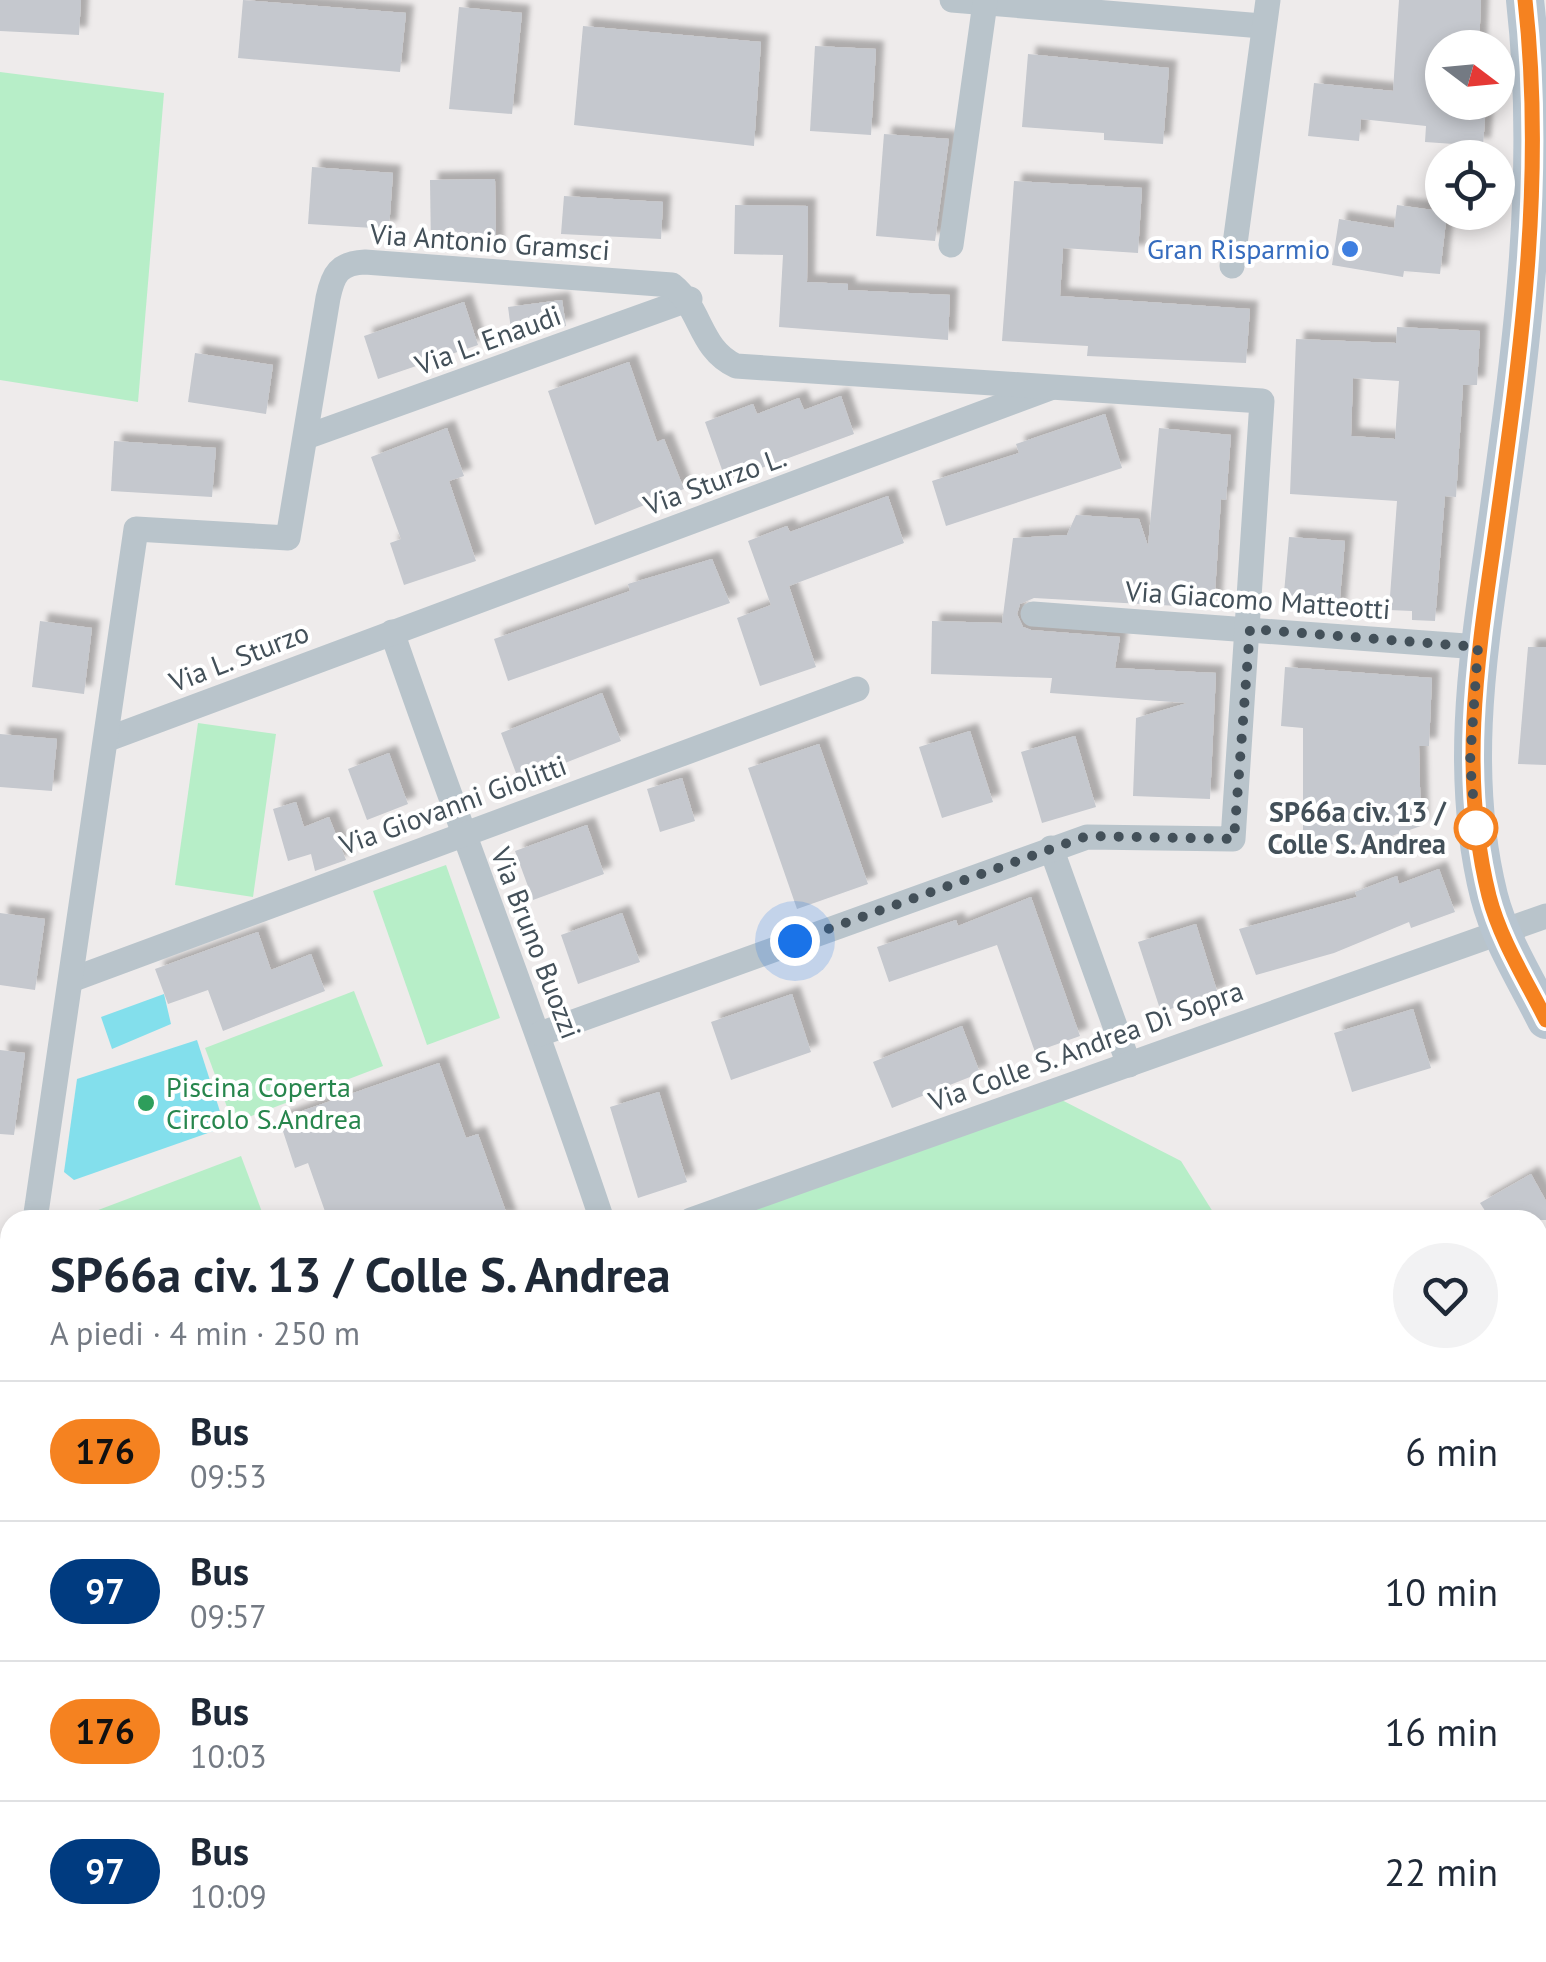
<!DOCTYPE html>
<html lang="it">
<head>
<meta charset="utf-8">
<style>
  :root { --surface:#fff; --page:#f2f2f3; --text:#1f2937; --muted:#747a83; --line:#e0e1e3 }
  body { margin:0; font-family:"PT Sans",sans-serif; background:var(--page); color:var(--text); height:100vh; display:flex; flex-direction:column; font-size:38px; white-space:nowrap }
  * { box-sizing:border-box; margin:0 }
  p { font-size:32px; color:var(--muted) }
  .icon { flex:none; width:55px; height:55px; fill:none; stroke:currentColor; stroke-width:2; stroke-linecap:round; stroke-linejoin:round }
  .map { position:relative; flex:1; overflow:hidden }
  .sheet { position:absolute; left:0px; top:1210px; width:1548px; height:752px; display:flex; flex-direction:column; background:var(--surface); border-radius:30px 30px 0 0; box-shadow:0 5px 15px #0003 }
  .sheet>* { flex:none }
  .badge { padding:0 20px; border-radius:32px; font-size:35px; line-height:65px }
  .needle { width:65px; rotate:106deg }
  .controls { position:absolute; left:1425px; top:30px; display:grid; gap:20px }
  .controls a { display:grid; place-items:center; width:90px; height:90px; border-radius:50%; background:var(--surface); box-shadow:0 5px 15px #0003; font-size:50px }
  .you { position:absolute; width:50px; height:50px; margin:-25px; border:8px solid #fff; border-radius:50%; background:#1a73e8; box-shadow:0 0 0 15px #1a73e833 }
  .map>.badge { position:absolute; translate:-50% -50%; box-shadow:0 0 0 5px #fff }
  .round { display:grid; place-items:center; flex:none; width:105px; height:105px; border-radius:52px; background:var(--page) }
  .summary { display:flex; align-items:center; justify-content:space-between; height:170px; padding:0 50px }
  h1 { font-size:48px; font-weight:600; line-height:75px }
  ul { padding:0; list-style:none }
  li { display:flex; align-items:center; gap:30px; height:140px; padding:0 50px; border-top:2px solid var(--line) }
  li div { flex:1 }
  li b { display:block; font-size:38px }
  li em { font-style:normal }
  li .badge { min-width:110px; font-weight:700; text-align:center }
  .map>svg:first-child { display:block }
</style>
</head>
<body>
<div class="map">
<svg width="1546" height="1962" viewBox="0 0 1546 1962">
  <defs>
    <filter id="shadow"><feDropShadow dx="8" dy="-8" stdDeviation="2.5" flood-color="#0004"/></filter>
  </defs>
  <rect width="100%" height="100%" fill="#eeebeb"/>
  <g fill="#b7eec8">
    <path d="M0,72L164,93L138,402L0,380Z"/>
    <path d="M198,723L276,734L253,897L175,885Z"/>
    <path d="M446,865L500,1018L427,1045L373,891Z"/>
    <path d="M354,991L383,1066L233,1123L205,1048Z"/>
    <path d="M1048,1093L1181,1161L1218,1220H691Z"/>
    <path d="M241,1156L265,1220H86L85,1215Z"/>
    <path d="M10,1489V1777L0,1780V1492Z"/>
    <path d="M1546,1606V1962H81L88,1952H1538V1612Z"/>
    <path d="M10,1798V1952L69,1953L68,1962H0V1802Z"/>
  </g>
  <g fill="#83dfec">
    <path d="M164,994L171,1024L112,1049L101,1017Z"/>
    <path d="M197,1040L225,1127L74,1180L64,1172L77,1079Z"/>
  </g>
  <g fill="#c5c8ce" fill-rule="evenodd" filter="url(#shadow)">
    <path d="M0,0H81L79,35L0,31Z"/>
    <path d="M243,0L406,13L400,72L238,58Z"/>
    <path d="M1399,0H1481L1479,48H1442V102L1486,105L1483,146L1425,142L1426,126L1361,119L1359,141L1308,136L1314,83L1393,91Z"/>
    <path d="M459,7L522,13L512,114L449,109Z"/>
    <path d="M583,26L761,42L754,146L574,125Z"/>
    <path d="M815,46L876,49L871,135L810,131Z"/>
    <path d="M1028,54L1169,68L1163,144L1104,140V133L1022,127Z"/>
    <path d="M884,134L949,139L935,241L876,236Z"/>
    <path d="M312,167L393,173L389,229L308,224Z"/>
    <path d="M495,179L496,248L431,249L430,180Z"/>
    <path d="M1014,181L1142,188L1138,253L1063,248L1060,296L1250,309L1246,363L1087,356L1088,346L1002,341Z"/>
    <path d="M564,196L663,202L661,239L561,234Z"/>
    <path d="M735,205L808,206L807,282L848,284V290L950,295L948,340L779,327L783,255L734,254Z"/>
    <path d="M1397,205L1447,212L1440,274L1404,271L1403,277L1332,265L1339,219L1394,228Z"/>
    <path d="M562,300L566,326L512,337L508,307Z"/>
    <path d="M464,302L478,345L378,379L364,336Z"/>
    <path d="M1397,327L1480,331L1477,385H1463L1456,497L1445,496L1435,621L1412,620V611L1389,610L1397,501L1290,494L1296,339L1396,343ZM1353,378L1399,381L1395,439L1351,436Z"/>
    <path d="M195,353L273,365L266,414L188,402Z"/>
    <path d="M629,362L657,442L664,439L684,489L595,525L548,391Z"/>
    <path d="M841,396L854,434L726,481L705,422L753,404L757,414L799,398L804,410Z"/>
    <path d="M1105,414L1122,468L946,526L932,481L1019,453L1016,444Z"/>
    <path d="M447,428L464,476L449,481L476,561L404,585L390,543L401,539L371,457Z"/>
    <path d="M1159,428L1231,435L1226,500L1221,499L1214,608L1034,598L1020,604L1017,614L1023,627L1031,630L1120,637L1115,668L1216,673L1210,799L1133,796L1136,718L1187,703L1050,693L1052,678L931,674L932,621L1002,623L1013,538L1067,535L1076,515L1139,519L1148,546Z"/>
    <path d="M114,441L216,448L212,497L111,491Z"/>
    <path d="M888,496L904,543L789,586L816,667L760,686L737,618L771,605L748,541L787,526L790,532Z"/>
    <path d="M1289,537L1345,541L1339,609L1283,604Z"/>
    <path d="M712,559L730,603L508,681L494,639L630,591L628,584Z"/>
    <path d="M40,621L92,628L84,694L32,687Z"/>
    <path d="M1528,647H1546V765L1518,764Z"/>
    <path d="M1285,667L1432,678L1429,746H1419L1421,826L1383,839L1385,845L1303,844V728L1281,726Z"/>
    <path d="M602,693L621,741L519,781L501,733Z"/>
    <path d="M970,731L993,802L942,818L919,747Z"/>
    <path d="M0,734L57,739L52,791L0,787Z"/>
    <path d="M1075,736L1096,807L1042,823L1021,752Z"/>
    <path d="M819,744L868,884L797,909L748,768Z"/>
    <path d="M389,753L408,804L367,820L348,769Z"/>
    <path d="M682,778L695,821L660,832L647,789Z"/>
    <path d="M296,802L304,827L329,817L346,860L315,871L311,854L288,861L273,809Z"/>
    <path d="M587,825L604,874L533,900L515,851Z"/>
    <path d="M1439,869L1455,912L1411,928L1409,922L1334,953L1256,975L1239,929L1357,897L1355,892L1397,876L1399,884Z"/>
    <path d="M1031,897L1080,1036L1035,1052L997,945L889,982L877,947L956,920L958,926Z"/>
    <path d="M0,913L45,919L35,990L0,985Z"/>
    <path d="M622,913L640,962L578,984L561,935Z"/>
    <path d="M1196,924L1218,994L1161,1012L1138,942Z"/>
    <path d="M258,932L271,970L311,954L325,991L223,1031L208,990L168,1004L155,969Z"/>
    <path d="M792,994L811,1052L731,1080L711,1022Z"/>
    <path d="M1413,1009L1431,1068L1352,1092L1334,1033Z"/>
    <path d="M962,1026L980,1073L892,1108L873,1062Z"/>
    <path d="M0,1050L25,1053L14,1135L0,1134Z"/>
    <path d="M439,1063L466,1138L478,1134L509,1220H328L308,1163L295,1168L279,1119Z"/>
    <path d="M659,1092L687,1182L638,1198L610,1107Z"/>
    <path d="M1531,1174L1546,1201V1220H1491L1480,1203Z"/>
  </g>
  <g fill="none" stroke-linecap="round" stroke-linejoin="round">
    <path stroke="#6fcc97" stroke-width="5" stroke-dasharray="8 5" stroke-linecap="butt" d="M87,1962L90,1952"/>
    <path stroke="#b9c4cb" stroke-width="12" d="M1538,1476L1546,1471"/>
    <g stroke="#b9c4cb" stroke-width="25">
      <path d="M952,0L1262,26"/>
      <path d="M951,245L985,3"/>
      <path d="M1232,266L1268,0"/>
      <path d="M306,437L690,299"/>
      <path d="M1033,614L1479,647"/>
      <path d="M392,632C460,829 536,1022 602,1220"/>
      <path d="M108,739L1050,388"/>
      <path d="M1051,848L1129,1065"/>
      <path d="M71,980L857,689"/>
      <path d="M35,1220L136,529L288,538L328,298C333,274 339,263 365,262L672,285C702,309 699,349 736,366L1262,401L1233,839L1087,837L540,1034"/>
      <path d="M691,1220L1546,916"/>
      <path d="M0,1470L10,1466"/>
    </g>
    <path stroke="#b8c5d0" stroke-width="38" d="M1525,0C1546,185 1519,366 1493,550C1476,666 1460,780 1489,896C1500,939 1526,980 1546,1020"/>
  </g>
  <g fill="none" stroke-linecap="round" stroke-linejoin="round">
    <defs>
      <path id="line" d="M1525,0C1546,187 1519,365 1493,550C1476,666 1460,780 1489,896C1500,939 1526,980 1546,1020"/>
    </defs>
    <use href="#line" stroke="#fff" stroke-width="22"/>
    <use href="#line" stroke="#f58220" stroke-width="15"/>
    <path stroke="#435059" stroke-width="10" stroke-dasharray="0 18" d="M795,941L1087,836L1234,839L1250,629L1478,647L1470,762L1476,828"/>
  </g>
  <circle fill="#3f7fe0" stroke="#fff" stroke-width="4" cx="1350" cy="249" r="10"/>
  <circle fill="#fff" stroke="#f58220" stroke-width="5" cx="1476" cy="828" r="20"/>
  <circle fill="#2e9e5b" stroke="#fff" stroke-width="4" cx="146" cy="1103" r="10"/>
  <g text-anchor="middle" stroke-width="8" stroke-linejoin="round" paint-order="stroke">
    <g font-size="28" fill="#435059" stroke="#fff">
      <text transform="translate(490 242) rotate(4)" y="10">Via Antonio Gramsci</text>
      <text transform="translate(488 340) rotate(-20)" y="10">Via L. Enaudi</text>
      <text transform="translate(715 481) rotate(-20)" y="10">Via Sturzo L.</text>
      <text transform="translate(1258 600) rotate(4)" y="10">Via Giacomo Matteotti</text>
      <text transform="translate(239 657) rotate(-21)" y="10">Via L. Sturzo</text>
      <text transform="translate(453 805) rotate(-20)" y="10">Via Giovanni Giolitti</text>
      <text transform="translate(536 943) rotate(69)" y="10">Via Bruno Buozzi</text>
      <text transform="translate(1086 1046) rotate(-20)" y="10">Via Colle S. Andrea Di Sopra</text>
    </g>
    <g font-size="28" fill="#366cbe" stroke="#fff" text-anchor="end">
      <text x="1330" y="259">Gran Risparmio</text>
    </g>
    <g font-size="28" font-weight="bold" fill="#435059" stroke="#fff" text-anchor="end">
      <text x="1446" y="822">SP66a civ. 13 /<tspan x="1446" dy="32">Colle S. Andrea</tspan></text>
    </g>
    <g font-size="28" fill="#27864d" stroke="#fff" text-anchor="start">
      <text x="166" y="1097">Piscina Coperta<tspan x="166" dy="32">Circolo S.Andrea</tspan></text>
    </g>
  </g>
</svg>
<div class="controls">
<a><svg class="needle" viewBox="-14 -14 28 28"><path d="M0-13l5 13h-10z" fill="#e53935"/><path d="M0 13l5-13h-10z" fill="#747a83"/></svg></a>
<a><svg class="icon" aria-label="locate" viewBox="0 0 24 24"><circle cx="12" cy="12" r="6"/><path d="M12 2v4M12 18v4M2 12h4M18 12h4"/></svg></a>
</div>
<div class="you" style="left:795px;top:941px"></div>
<section class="sheet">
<div class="summary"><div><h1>SP66a civ. 13 / Colle S. Andrea</h1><p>A piedi · 4 min · 250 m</p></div><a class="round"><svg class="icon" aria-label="heart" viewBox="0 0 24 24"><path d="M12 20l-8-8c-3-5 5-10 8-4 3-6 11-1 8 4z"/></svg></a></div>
<ul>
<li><span class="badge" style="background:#f58220;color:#111">176</span><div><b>Bus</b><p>09:53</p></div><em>6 min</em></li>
<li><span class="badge" style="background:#003b80;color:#fff">97</span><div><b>Bus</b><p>09:57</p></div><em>10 min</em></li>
<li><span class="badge" style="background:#f58220;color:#111">176</span><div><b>Bus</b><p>10:03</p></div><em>16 min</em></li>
<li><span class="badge" style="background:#003b80;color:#fff">97</span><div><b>Bus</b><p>10:09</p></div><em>22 min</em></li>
</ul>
</section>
</div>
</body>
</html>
